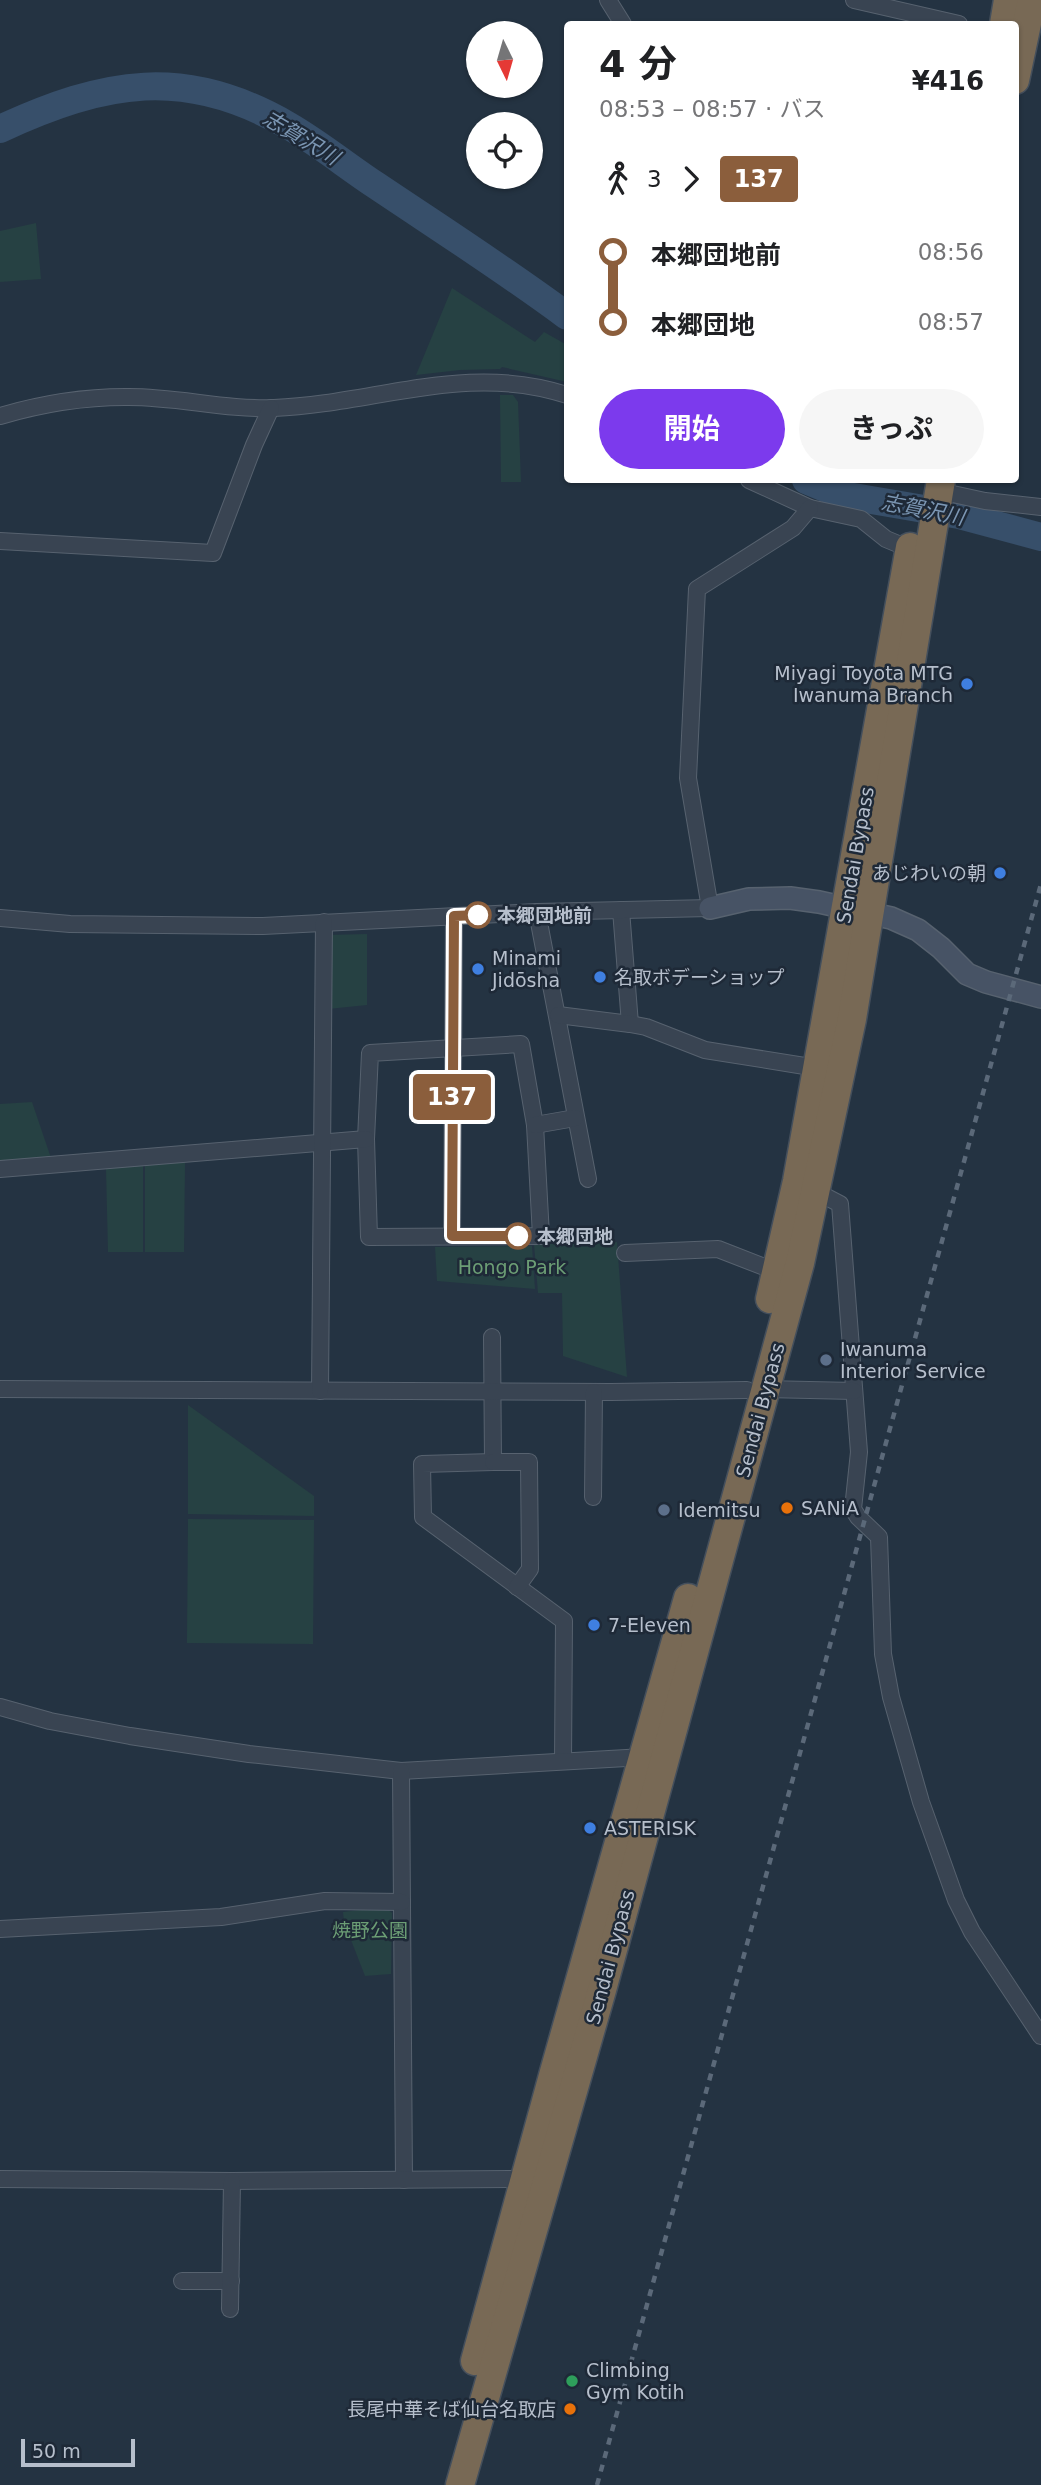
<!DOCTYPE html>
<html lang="ja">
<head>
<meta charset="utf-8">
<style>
  :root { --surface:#fff; --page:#f6f6f6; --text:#202124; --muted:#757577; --accent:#7c3aed }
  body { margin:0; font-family:"DejaVu Sans","Noto Sans JP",sans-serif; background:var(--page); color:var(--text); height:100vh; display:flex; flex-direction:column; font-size:26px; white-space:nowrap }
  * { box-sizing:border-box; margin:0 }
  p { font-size:23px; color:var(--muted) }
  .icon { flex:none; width:38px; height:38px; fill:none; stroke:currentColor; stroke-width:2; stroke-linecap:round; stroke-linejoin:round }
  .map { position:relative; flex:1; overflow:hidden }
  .sheet { position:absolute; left:564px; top:21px; width:455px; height:462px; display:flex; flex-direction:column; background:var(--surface); border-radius:7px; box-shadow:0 2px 5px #0004 }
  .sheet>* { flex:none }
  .badge { padding:0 14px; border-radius:5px; font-size:24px; line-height:46px }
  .needle { width:46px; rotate:175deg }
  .fabs { position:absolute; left:466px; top:21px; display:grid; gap:14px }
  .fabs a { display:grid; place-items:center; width:77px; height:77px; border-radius:50%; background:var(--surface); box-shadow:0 2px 5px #0004; font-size:35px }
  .scale { position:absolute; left:21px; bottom:18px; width:114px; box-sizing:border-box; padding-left:7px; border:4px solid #b6bfcc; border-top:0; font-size:19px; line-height:24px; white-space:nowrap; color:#b6bfcc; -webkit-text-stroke:5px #1e2937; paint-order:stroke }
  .map>.badge { position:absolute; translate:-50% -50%; box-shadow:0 0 0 4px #fff }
  .legs { display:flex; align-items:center; gap:10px; height:77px; padding:0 35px; font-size:23px }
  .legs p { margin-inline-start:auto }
  .headline { display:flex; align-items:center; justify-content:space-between; height:119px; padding:0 35px }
  h1 { font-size:38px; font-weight:700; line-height:52px }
  .primary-button { display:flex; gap:14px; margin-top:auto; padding:14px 35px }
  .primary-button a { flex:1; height:80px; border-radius:42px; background:var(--accent); color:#fff; font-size:28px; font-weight:700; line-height:80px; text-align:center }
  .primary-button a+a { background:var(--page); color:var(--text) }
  ul { padding:0 35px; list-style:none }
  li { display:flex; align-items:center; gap:24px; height:70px; font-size:26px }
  li i { display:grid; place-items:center; width:10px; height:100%; margin:0 9px; background:currentColor }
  li i::after { content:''; width:18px; height:18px; margin:-9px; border:5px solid; border-radius:50%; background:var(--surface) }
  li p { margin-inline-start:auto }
  li:first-child i { background:linear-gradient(#0000 50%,currentColor 0) }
  li:last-child i { background:linear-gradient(currentColor 50%,#0000 0) }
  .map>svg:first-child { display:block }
</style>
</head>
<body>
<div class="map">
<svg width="1041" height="2485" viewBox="0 0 1041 2485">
  <rect width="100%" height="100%" fill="#243342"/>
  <g fill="#264143">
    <path d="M36,223L41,279L0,282V231Z"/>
    <path d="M452,288L535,342L544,332L567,345V382L502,367L500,369L460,370L416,375Z"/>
    <path d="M500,395H513L518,402L521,482H501Z"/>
    <path d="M367,934V1005L328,1009L327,935Z"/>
    <path d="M32,1102L51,1158L0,1163V1104Z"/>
    <path d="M185,1162L184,1252H145V1165Z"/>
    <path d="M143,1165V1252H108L106,1169Z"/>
    <path d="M617,1242L627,1377L563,1356L562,1293H538L534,1244Z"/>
    <path d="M532,1246L535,1289L437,1281L435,1247Z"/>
    <path d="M188,1405L314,1496V1516L188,1514Z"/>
    <path d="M188,1519L314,1520L313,1644L187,1643Z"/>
    <path d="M385,1907L392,1913L391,1974L365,1976L344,1922L343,1912Z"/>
  </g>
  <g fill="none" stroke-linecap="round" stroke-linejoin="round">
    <g stroke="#374f6a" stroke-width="28">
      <path d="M0,129C104,81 185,65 289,126C320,144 348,167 377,186C441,229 505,270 567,316"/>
      <path d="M806,480L842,495L959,515L1041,537"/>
    </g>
    <defs>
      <g id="street">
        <path d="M608,0L623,24"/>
        <path d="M854,0L959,24"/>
        <path d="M0,416C41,404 83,397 125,397C175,396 224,410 274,408C375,404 466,362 567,395"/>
        <path d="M749,480L810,508L861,519L886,539L910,549"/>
        <path d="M939,491L985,501L1041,507"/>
        <path d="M0,541L213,553L254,445L271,408"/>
        <path d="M621,910L630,1024"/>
        <path d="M537,912L588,1179"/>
        <path d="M0,918L70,924L263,926L537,912L710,908L688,778L697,589L793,528L810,508"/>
        <path d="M558,1015L630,1024L646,1027L705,1050L817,1068"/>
        <path d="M521,1044L535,1125L541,1236L369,1237L366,1139L370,1053Z"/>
        <path d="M535,1125L575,1118"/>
        <path d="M0,1169L366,1139"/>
        <path d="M817,1192L840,1204L859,1452L853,1509L858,1517L879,1537L883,1654L891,1697L921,1802L956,1900L972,1932L1041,2036"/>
        <path d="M452,1236L454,916"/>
        <path d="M625,1253L718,1249L777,1272"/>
        <path d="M492,1337L493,1462L422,1464L423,1517L564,1621L563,1761"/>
        <path d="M0,1389L611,1392L747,1390"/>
        <path d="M765,1389L854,1391"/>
        <path d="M320,1391L324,922"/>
        <path d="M493,1462H529L530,1569L517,1587"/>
        <path d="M593,1497L594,1392"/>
        <path d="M0,1707L50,1721L130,1736L249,1754L401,1771L644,1757"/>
        <path d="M401,1771L404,2180"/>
        <path d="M0,1929L221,1917L325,1901L402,1902"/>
        <path d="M0,2179L232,2181L512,2179L530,2181"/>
        <path d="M182,2281H231"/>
        <path d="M230,2309L232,2181"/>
      </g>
      <path id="secondary" d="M710,908L749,899L790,898L819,902L891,918L918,930L941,948L967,974L986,982L1041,997"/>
      <g id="highway">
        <path d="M1004,24L1008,0"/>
        <path d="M1015,80L1032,0"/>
        <path d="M770,1299L797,1181L910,547"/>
        <path d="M475,2361L554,2072L688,1598"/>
        <path d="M460,2485L602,1990L800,1263L852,1019L941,480"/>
      </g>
    </defs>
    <use href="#street" stroke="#57626f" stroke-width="18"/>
    <use href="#secondary" stroke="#57626f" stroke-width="24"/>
    <use href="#highway" stroke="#444f5c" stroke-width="31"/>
    <use href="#street" stroke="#394452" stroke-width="16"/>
    <use href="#secondary" stroke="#475365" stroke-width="21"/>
    <use href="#highway" stroke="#786955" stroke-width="28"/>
    <path stroke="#5b6979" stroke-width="4.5" stroke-dasharray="7 7" stroke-linecap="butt" d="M597,2485L1041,884"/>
  </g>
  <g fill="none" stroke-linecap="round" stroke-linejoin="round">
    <defs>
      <path id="line-1" d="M478,915L454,916L452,1236H518"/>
    </defs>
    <use href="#line-1" stroke="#fff" stroke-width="16"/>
    <use href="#line-1" stroke="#8b5e3c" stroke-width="10"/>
  </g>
  <g fill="#3f7fe0" stroke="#1e2937" stroke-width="2.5">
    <circle cx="967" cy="684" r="7"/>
    <circle cx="1000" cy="873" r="7"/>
    <circle cx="478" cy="969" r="7"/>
    <circle cx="600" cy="977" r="7"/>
    <circle cx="594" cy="1625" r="7"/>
    <circle cx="590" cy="1828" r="7"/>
  </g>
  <g fill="#fff" stroke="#8b5e3c" stroke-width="3.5">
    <circle cx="478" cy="915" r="12"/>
    <circle cx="518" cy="1236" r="12"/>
  </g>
  <g fill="#5c6f8a" stroke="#1e2937" stroke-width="2.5">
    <circle cx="826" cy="1360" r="7"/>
    <circle cx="664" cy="1510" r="7"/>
  </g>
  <g fill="#e8710a" stroke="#1e2937" stroke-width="2.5">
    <circle cx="787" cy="1508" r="7"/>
    <circle cx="570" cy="2409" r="7"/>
  </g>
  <circle fill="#2e9e5b" stroke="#1e2937" stroke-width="2.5" cx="572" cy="2381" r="7"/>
  <g text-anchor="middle" stroke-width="5" stroke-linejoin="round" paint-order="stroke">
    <g font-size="19" fill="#b6bfcc" stroke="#1e2937" text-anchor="start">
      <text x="953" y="680" text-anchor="end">Miyagi Toyota MTG<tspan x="953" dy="22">Iwanuma Branch</tspan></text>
      <text x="986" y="880" text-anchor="end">あじわいの朝</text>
      <text x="492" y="965">Minami<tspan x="492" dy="22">Jidōsha</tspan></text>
      <text x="614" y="984">名取ボデーショップ</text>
      <text x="840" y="1356">Iwanuma<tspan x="840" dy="22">Interior Service</tspan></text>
      <text x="801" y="1515">SANiA</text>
      <text x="678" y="1517">Idemitsu</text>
      <text x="608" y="1632">7-Eleven</text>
      <text x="604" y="1835">ASTERISK</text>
      <text x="586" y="2377">Climbing<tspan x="586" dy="22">Gym Kotih</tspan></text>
      <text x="556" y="2416" text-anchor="end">長尾中華そば仙台名取店</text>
    </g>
    <g font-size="19" fill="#b6bfcc" stroke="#1e2937">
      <text transform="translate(855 855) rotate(-80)" y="7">Sendai Bypass</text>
      <text transform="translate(760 1410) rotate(-75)" y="7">Sendai Bypass</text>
      <text transform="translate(610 1957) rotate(-75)" y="7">Sendai Bypass</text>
    </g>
    <g font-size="19" font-weight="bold" fill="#b6bfcc" stroke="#1e2937" text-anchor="start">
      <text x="497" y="922">本郷団地前</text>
      <text x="537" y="1243">本郷団地</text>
    </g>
    <g font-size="19" fill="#6c9e75" stroke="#1e2937">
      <text x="512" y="1274">Hongo Park</text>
      <text x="370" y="1937">焼野公園</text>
    </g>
    <g font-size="21" font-style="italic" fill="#7c97b4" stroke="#1e2937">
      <text transform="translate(301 138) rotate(31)" y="7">志賀沢川</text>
      <text transform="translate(923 510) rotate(11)" y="7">志賀沢川</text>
    </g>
  </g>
</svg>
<div class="fabs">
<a><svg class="needle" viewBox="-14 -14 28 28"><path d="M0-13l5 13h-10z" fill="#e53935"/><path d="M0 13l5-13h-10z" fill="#757577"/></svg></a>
<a><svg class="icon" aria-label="locate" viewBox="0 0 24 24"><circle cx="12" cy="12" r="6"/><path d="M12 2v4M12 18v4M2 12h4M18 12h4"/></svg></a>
</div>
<div class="scale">50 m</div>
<b class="badge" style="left:452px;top:1097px;background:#8b5e3c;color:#fff">137</b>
<section class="sheet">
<div class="headline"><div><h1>4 分</h1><p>08:53 – 08:57 · バス</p></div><b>¥416</b></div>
<div class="legs"><svg class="icon" aria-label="walk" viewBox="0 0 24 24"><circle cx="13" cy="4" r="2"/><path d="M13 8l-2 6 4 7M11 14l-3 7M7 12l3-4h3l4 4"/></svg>3<svg class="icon" aria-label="forward" viewBox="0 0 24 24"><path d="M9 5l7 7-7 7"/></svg><b class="badge" style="background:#8b5e3c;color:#fff">137</b></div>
<ul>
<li><i style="color:#8b5e3c"></i><b>本郷団地前</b><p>08:56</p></li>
<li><i style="color:#8b5e3c"></i><b>本郷団地</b><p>08:57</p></li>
</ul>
<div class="primary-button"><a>開始</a><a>きっぷ</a></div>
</section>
</div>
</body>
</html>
